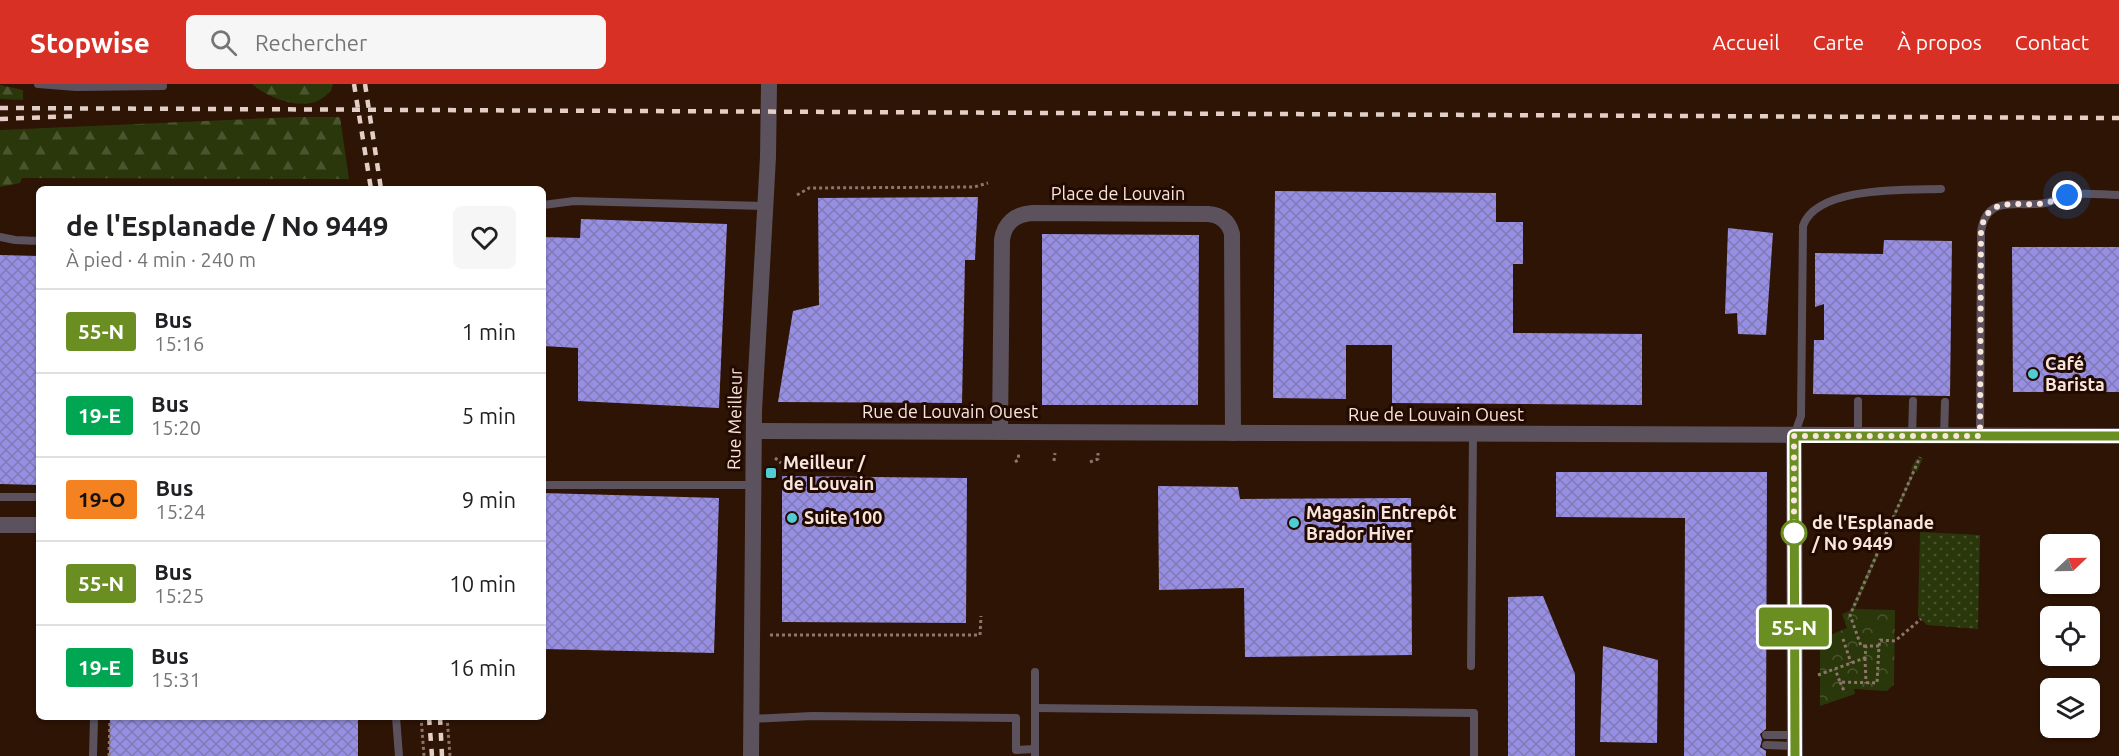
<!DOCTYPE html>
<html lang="fr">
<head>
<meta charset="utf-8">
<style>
  :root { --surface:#fff; --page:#f6f6f6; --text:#202124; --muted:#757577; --line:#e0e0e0; --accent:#d93025 }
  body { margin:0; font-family:Ubuntu,sans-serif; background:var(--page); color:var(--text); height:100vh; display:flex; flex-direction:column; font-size:22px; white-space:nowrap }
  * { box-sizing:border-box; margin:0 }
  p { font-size:20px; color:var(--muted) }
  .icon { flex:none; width:33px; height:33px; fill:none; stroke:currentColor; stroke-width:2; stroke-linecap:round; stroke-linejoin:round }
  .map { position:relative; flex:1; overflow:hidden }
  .sheet { position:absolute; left:36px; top:102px; width:510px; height:534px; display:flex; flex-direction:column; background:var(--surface); border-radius:9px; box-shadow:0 2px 4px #0004 }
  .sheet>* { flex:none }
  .badge { padding:0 12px; border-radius:4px; font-size:21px; line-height:39px }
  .needle { width:39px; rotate:68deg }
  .controls { position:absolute; left:2040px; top:450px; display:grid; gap:12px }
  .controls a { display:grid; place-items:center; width:60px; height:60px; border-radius:9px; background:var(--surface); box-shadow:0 2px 4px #0004; font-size:30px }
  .you { position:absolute; width:30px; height:30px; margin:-15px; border:4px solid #fff; border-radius:50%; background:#1a73e8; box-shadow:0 0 0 9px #1a73e833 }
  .map>.badge { position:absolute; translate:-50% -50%; box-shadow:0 0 0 3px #fff }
  .round { display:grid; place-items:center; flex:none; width:63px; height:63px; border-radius:9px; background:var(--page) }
  .head { display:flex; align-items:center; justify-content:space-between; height:102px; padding:0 30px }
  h1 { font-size:28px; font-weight:700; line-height:45px }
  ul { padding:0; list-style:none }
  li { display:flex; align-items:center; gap:18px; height:84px; padding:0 30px; border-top:2px solid var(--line) }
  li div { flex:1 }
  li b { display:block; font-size:22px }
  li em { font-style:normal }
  li .badge { min-width:66px; font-weight:700; text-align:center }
  header { display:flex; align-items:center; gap:36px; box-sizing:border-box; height:84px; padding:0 30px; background:var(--accent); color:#fff }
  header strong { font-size:28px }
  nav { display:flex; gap:33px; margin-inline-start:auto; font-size:21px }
  .search { width:420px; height:54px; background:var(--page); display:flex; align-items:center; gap:15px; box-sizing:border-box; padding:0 21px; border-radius:9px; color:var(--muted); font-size:22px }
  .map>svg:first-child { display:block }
</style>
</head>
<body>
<header>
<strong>Stopwise</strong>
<div class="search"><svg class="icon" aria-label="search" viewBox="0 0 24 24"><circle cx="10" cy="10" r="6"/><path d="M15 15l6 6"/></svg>Rechercher</div>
<nav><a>Accueil</a><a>Carte</a><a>À propos</a><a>Contact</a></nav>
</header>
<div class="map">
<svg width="2119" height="672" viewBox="0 0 2119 672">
  <defs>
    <pattern id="grass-dots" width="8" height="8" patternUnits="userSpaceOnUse" patternTransform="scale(1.5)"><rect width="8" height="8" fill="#2a370b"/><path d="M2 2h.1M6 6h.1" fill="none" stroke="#4a542e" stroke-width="1.8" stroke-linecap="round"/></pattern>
    <pattern id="forest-firs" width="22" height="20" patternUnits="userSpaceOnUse" patternTransform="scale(1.5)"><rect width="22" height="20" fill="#2a370b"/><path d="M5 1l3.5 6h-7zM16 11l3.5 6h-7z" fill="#4a542e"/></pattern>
    <pattern id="park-crowns" width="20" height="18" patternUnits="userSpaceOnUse" patternTransform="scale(1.5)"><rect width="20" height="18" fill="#2a370b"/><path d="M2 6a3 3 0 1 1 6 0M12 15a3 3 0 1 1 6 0" fill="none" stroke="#4a542e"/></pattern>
    <pattern id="building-cross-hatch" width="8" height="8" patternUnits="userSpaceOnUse" patternTransform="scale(1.5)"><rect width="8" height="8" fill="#978fe3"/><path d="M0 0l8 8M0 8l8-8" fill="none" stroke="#8079b3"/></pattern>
  </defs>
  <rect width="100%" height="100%" fill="#2d1405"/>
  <path fill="url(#grass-dots)" d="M1920,448L1980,451L1978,545L1927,541L1918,532Z"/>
  <g fill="url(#forest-firs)">
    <path d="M252,0H333L331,7C326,12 318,18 311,19C292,23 266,12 252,0Z"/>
    <path d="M0,1L23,6V16L0,15Z"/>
    <path d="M296,33H340L349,95L22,94L20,99L0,103V46Z"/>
  </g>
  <path fill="url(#park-crowns)" d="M1923,374L1917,388L1915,387L1855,525L1895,526L1894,600L1887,607L1854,605L1855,610L1820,622V555L1847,544L1842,530L1850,527L1913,387L1911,385L1916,375Z"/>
  <g fill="url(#building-cross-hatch)">
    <path d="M1275,107L1496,109V138H1523V180H1513V249L1642,250V321L1392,319V261H1346V315L1273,314Z"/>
    <path d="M978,113L975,176H965L962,319L778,318L793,227L819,221L818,114Z"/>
    <path d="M581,135L727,140L719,324L578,317V264L543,262V153L580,154Z"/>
    <path d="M1728,144L1773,149L1766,251L1738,250L1737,229L1725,230Z"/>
    <path d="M1042,150L1199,151L1198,321H1042Z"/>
    <path d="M1884,156L1952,157L1950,312L1813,310L1814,256H1824V220L1815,223V169L1883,170Z"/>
    <path d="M2012,163H2119V308H2013Z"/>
    <path d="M0,171L39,172V401L0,400Z"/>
    <path d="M1556,388H1767L1766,645L1760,650L1762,656L1760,663L1766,667V672H1684L1685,434L1556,433Z"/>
    <path d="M782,392L967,394L966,539L782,538Z"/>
    <path d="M1158,402L1238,403L1240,415L1411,414L1412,571L1245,573L1244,504L1159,506Z"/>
    <path d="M543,409L719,414L714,569L543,565Z"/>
    <path d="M1543,512L1575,590V672H1508V513Z"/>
    <path d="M1603,562L1658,576L1657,659L1600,658Z"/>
    <path d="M110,633H358V672H109Z"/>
  </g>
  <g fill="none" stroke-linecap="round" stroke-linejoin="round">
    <g stroke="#8c7569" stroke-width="3" stroke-dasharray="3 3" stroke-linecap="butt">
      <path d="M797,111L809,104L974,103L988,99"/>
      <path d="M775,374L781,379"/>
      <path d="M1054,377L1055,369"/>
      <path d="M1015,378L1018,376L1019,368"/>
      <path d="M1090,378L1098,375V369"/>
      <path d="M770,551H980L981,532"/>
      <path d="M1843,555L1851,579"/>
      <path d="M1866,562H1861L1850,531L1920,373"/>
      <path d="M1879,562L1880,556L1895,557L1921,535"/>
      <path d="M1865,574L1866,599"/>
      <path d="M1818,591L1865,574L1866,562H1879L1877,599L1840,598L1835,585"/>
      <path d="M1840,598L1845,609"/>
      <path d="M421,633L424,672"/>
      <path d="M447,633L450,672"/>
      <path d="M109,672L110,633"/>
    </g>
    <g stroke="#5c525e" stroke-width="8">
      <path d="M38,0L76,3L163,2"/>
      <path d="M543,121L574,117L765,122"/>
      <path d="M0,153L15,156L39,157"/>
      <path d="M1858,317V352"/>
      <path d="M1794,352L1801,332L1803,142C1816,102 1907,106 1941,105"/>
      <path d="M1912,352L1913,317"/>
      <path d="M1944,352L1945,318"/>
      <path d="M1980,352L1981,148C1986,109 2019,124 2045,119C2053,118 2060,112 2067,111C2083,108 2103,111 2119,111"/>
      <path d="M543,401H753"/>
      <path d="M0,413H39"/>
      <path d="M1471,582L1473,350"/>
      <path d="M1035,624L1474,629V672"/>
      <path d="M396,633L399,672"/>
      <path d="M751,635L812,632L1016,634V666L1035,665"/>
      <path d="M1766,651H1795"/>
      <path d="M1766,661L1795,662"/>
      <path d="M93,672L94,633"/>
      <path d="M1035,672V588"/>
    </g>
    <g stroke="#5c525e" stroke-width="16">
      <path d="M754,347L2119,352"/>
      <path d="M1000,348L1002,156C1004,139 1016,130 1032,129L1208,130C1221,131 1229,138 1232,150L1233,349"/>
      <path d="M1794,352L1795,672"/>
      <path d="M0,441H39"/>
    </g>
    <path stroke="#5c525e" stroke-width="16" d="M751,672L754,327L768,73L769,0"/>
    <g stroke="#e3cfc5" stroke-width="4.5" stroke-dasharray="8 8" stroke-linecap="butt">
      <path d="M354,0L371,105"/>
      <path d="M365,0L381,105"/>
      <path d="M0,24L2119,34"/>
      <path d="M0,35L76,32"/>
      <path d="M429,633L432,672"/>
      <path d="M440,633L442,672"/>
    </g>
  </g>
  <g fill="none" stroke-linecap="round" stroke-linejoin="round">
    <defs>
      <path id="line" d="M1795,672L1794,352H2119"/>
    </defs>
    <use href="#line" stroke="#fff" stroke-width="14"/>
    <use href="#line" stroke="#6b8e23" stroke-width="9"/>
    <path stroke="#f8e5dc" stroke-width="6" stroke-dasharray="0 10.8" d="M1794,449V352H1980L1981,148C1986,109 2019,124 2045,119C2053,118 2060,114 2067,111"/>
  </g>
  <g fill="#51ccd4" stroke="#220a00" stroke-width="2">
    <circle cx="2033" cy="290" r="6"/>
    <rect x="765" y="383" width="12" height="12" rx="3"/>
    <circle cx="792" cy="434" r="6"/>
    <circle cx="1294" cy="439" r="6"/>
  </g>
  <circle fill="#fff" stroke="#6b8e23" stroke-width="3" cx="1794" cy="449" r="12"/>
  <g text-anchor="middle" stroke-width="6" stroke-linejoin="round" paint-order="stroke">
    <g font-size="18" fill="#f8e5dc" stroke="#220a00">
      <text x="1118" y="116">Place de Louvain</text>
      <text x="950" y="334">Rue de Louvain Ouest</text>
      <text x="1436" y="337">Rue de Louvain Ouest</text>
      <text transform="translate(735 335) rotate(-89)" y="6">Rue Meilleur</text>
    </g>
    <g font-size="18" font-weight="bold" fill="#f8e5dc" stroke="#220a00" text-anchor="start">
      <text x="2045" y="286">Café<tspan x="2045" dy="21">Barista</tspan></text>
      <text x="783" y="385">Meilleur /<tspan x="783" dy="21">de Louvain</tspan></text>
      <text x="1306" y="435">Magasin Entrepôt<tspan x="1306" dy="21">Brador Hiver</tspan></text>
      <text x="804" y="440">Suite 100</text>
    </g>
    <g font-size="18" font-weight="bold" fill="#f8e5dc" stroke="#220a00" text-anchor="start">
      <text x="1812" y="445">de l'Esplanade<tspan x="1812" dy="21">/ No 9449</tspan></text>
    </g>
  </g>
</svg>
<div class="controls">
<a><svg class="needle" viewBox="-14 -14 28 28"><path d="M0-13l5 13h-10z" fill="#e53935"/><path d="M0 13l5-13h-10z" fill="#757577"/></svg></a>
<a><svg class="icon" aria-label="locate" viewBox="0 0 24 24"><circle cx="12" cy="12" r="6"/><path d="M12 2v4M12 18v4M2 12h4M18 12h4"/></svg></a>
<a><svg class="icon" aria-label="layers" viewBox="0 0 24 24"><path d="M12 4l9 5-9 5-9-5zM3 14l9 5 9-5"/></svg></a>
</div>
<div class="you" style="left:2067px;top:111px"></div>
<b class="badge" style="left:1794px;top:543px;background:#6b8e23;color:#fff">55-N</b>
<section class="sheet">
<div class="head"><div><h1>de l'Esplanade / No 9449</h1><p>À pied · 4 min · 240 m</p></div><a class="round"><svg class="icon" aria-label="heart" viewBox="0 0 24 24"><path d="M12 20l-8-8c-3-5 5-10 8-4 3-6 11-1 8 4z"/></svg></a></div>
<ul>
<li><span class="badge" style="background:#6b8e23;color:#fff">55-N</span><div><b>Bus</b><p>15:16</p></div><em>1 min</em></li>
<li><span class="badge" style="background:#00a651;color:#fff">19-E</span><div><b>Bus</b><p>15:20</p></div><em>5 min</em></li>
<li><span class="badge" style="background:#f58220;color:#111">19-O</span><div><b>Bus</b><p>15:24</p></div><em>9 min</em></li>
<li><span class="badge" style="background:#6b8e23;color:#fff">55-N</span><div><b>Bus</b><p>15:25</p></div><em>10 min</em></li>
<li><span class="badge" style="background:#00a651;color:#fff">19-E</span><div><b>Bus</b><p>15:31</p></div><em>16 min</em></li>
</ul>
</section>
</div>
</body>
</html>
